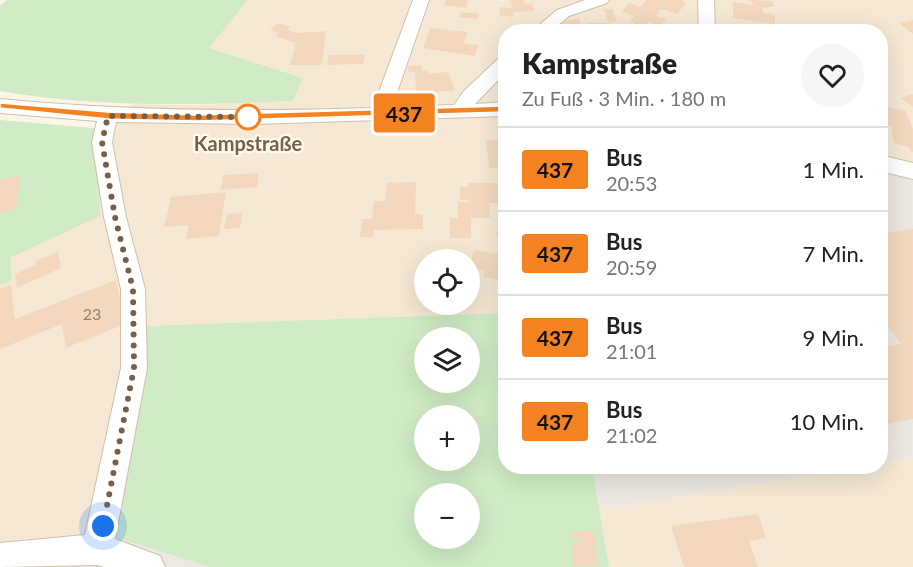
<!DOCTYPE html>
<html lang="de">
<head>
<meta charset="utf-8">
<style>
  :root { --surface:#fff; --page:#f6f6f6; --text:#202124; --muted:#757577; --line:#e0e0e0 }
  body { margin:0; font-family:Lato,sans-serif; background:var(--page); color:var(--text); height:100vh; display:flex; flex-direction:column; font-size:22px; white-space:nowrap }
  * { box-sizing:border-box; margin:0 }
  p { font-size:20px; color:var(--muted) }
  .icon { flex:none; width:33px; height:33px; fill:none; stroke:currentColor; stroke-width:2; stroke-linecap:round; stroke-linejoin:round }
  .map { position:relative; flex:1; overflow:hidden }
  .side { position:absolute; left:498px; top:24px; width:390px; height:450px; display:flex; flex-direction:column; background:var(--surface); border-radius:24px; box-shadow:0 6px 24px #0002 }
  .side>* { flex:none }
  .badge { padding:0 12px; border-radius:4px; font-size:21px; line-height:39px }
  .buttons { position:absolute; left:414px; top:249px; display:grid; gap:12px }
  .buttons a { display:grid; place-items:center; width:66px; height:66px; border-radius:50%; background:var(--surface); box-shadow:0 6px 24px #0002; font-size:30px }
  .you { position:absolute; width:30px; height:30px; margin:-15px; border:4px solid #fff; border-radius:50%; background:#1a73e8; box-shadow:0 0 0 9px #1a73e833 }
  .map>.badge { position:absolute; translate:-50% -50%; box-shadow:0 0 0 3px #fff }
  .round { display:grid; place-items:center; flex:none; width:63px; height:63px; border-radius:32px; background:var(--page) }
  .overview { display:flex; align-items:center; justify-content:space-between; height:102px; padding:0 24px }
  h1 { font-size:28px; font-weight:800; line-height:45px }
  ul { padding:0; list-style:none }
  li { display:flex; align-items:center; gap:18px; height:84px; padding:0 24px; border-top:2px solid var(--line) }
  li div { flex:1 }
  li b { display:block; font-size:22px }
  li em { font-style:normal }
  li .badge { min-width:66px; font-weight:700; text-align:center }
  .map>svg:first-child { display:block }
</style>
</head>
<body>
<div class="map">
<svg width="913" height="567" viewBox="0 0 913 567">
  <rect width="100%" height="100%" fill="#fdf6e7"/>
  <g fill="#f5e9d5" fill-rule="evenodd">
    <path d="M248,0H913V179L881,172L880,32H506L505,313L148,326L147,365L113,537L84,563L50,567H0V285L12,280L10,258L99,216L97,151L94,128L133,104L196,105L293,101L303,78L209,48ZM424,260H470V304H424Z"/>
    <path d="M913,458V567H609L599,510L863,467L880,466L881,464Z"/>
  </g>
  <g fill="#ede8e1">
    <path d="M880,172L913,179V458L881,464Z"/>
    <path d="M592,467V466L863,467L599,510Z"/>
    <path d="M113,537L210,567H50L84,563Z"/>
  </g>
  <g fill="#d0ebc5" fill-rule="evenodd">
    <path d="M7,0H248L209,48L303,78L293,101C195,105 96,108 0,91V6Z"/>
    <path d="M0,120L94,128L97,151L100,216L10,258L12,280L0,285Z"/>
    <path d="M505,313L506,466L592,467L609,567H210L113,537L147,365V326ZM424,338H470V382H424ZM424,416H470V460H424ZM424,494H470V538H424Z"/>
  </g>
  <g fill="#f3d8be">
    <path d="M446,0H468L466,8L444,5Z"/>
    <path d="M511,0H524L525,4L532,3L534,11L513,12L514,17L499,15L500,7L512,8Z"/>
    <path d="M646,0H682L686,3L677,14L661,9L656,16L666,19L660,26L649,22L645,27L633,25L634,23L630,22L634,16L622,12L629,3L640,7Z"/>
    <path d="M750,0L771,1L775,6L763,8V13L775,14V24L733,18V2L754,5Z"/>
    <path d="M604,9H613L617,22H608Z"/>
    <path d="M461,12L479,14L477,19L460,17Z"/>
    <path d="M579,18L582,28H589L587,23H610L612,32H567L566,28H564L562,22Z"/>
    <path d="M913,20V34L899,23Z"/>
    <path d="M278,23L290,27L287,30L298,33L326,31L322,65H290L296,43L275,36L278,33L270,30Z"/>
    <path d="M430,28L467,32L464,44L478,45L475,56L423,48Z"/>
    <path d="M329,55H365L363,64L327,65Z"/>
    <path d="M421,65L423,71H427L428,74L448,72L455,90L416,94L415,72H409L407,66Z"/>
    <path d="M912,94L913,95V107L901,98Z"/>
    <path d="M883,106L905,111L913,129V152L910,151L909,147L894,143L891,126L881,124Z"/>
    <path d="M486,140H506V168H489Z"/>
    <path d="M259,173L257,187L221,190L223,175Z"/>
    <path d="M20,176L16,209L0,213V180Z"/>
    <path d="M416,182L415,214H423V229L374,230L373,237H360L362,219H372L374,201H385L387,183Z"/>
    <path d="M468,183H498V186H502L503,195H498V203H489L490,218H471V238H450V218H458V202H469V200H460V187H468Z"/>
    <path d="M226,192L219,236L186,239L189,225L164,227L171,197Z"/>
    <path d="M242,213L240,228L224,229L227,214Z"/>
    <path d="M501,217L506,218V237L496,235Z"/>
    <path d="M913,229V419L880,426V348L901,344L880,314V234Z"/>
    <path d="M474,250L506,255L504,281L483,277L484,271L470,268Z"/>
    <path d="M58,252L61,268L17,288L15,274L36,265V261Z"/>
    <path d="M116,280L125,324L66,348L62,324L0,349V289L11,285L15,319Z"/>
    <path d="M758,514L766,538L749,541L758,567H684L671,526Z"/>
    <path d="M593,530L599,566L574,567L571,544H578L577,538H572L571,532Z"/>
  </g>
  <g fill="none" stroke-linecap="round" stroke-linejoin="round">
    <defs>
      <g id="minor">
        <path d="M413,0H429L392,107L454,105L464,91L500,57L506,55V72L475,104L506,102V116L253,124L116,122L112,142L126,217L145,289L147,368L115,539L160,556L165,567H104L98,565L0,567V543L85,535L121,368V289L104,217L92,142L97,121L0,113V99C124,111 248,112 373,108Z"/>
        <path d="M585,0H609L607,3L569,16L550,32H531L557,10Z"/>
        <path d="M698,0H714L715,32H699Z"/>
        <path d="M880,155L913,163V179L880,171Z"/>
      </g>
    </defs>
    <use href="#minor" stroke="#cfbfac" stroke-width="2"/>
    <use href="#minor" fill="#fff" fill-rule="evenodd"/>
  </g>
  <path fill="#f58220" stroke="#fff" stroke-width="1.5" d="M0,103L108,112L196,115L506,106L510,109L506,112L196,121L108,119L0,108Z"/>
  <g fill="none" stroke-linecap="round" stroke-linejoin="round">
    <path stroke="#775f4a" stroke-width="6" stroke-dasharray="0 10.8" d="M103,526L134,368L133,289L115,217L102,142L108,116L248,117"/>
  </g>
  <circle fill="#fff" stroke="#f58220" stroke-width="3" cx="248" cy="117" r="12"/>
  <g text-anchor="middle" stroke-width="4.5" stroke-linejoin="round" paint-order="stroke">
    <g font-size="16" fill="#967d67">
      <text x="92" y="320">23</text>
    </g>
    <g font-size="20" font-weight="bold" fill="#775f4a" stroke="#fffaee">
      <text x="248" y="151">Kampstraße</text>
    </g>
  </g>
</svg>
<div class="buttons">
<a><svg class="icon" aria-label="locate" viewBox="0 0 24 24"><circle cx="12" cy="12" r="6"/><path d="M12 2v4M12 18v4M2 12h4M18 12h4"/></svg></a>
<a><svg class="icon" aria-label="layers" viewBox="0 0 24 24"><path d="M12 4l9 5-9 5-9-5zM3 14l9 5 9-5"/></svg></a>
<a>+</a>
<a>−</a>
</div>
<div class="you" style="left:103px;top:526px"></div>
<b class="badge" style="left:404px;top:113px;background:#f58220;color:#111">437</b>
<section class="side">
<div class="overview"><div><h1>Kampstraße</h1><p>Zu Fuß · 3 Min. · 180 m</p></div><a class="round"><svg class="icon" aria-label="heart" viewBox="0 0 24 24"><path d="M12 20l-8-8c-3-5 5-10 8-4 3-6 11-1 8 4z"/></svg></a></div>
<ul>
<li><span class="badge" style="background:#f58220;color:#111">437</span><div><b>Bus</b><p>20:53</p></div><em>1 Min.</em></li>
<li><span class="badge" style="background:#f58220;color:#111">437</span><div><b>Bus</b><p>20:59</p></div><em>7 Min.</em></li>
<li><span class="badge" style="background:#f58220;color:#111">437</span><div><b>Bus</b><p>21:01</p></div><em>9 Min.</em></li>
<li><span class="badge" style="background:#f58220;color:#111">437</span><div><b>Bus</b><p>21:02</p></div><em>10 Min.</em></li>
</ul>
</section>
</div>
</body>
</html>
